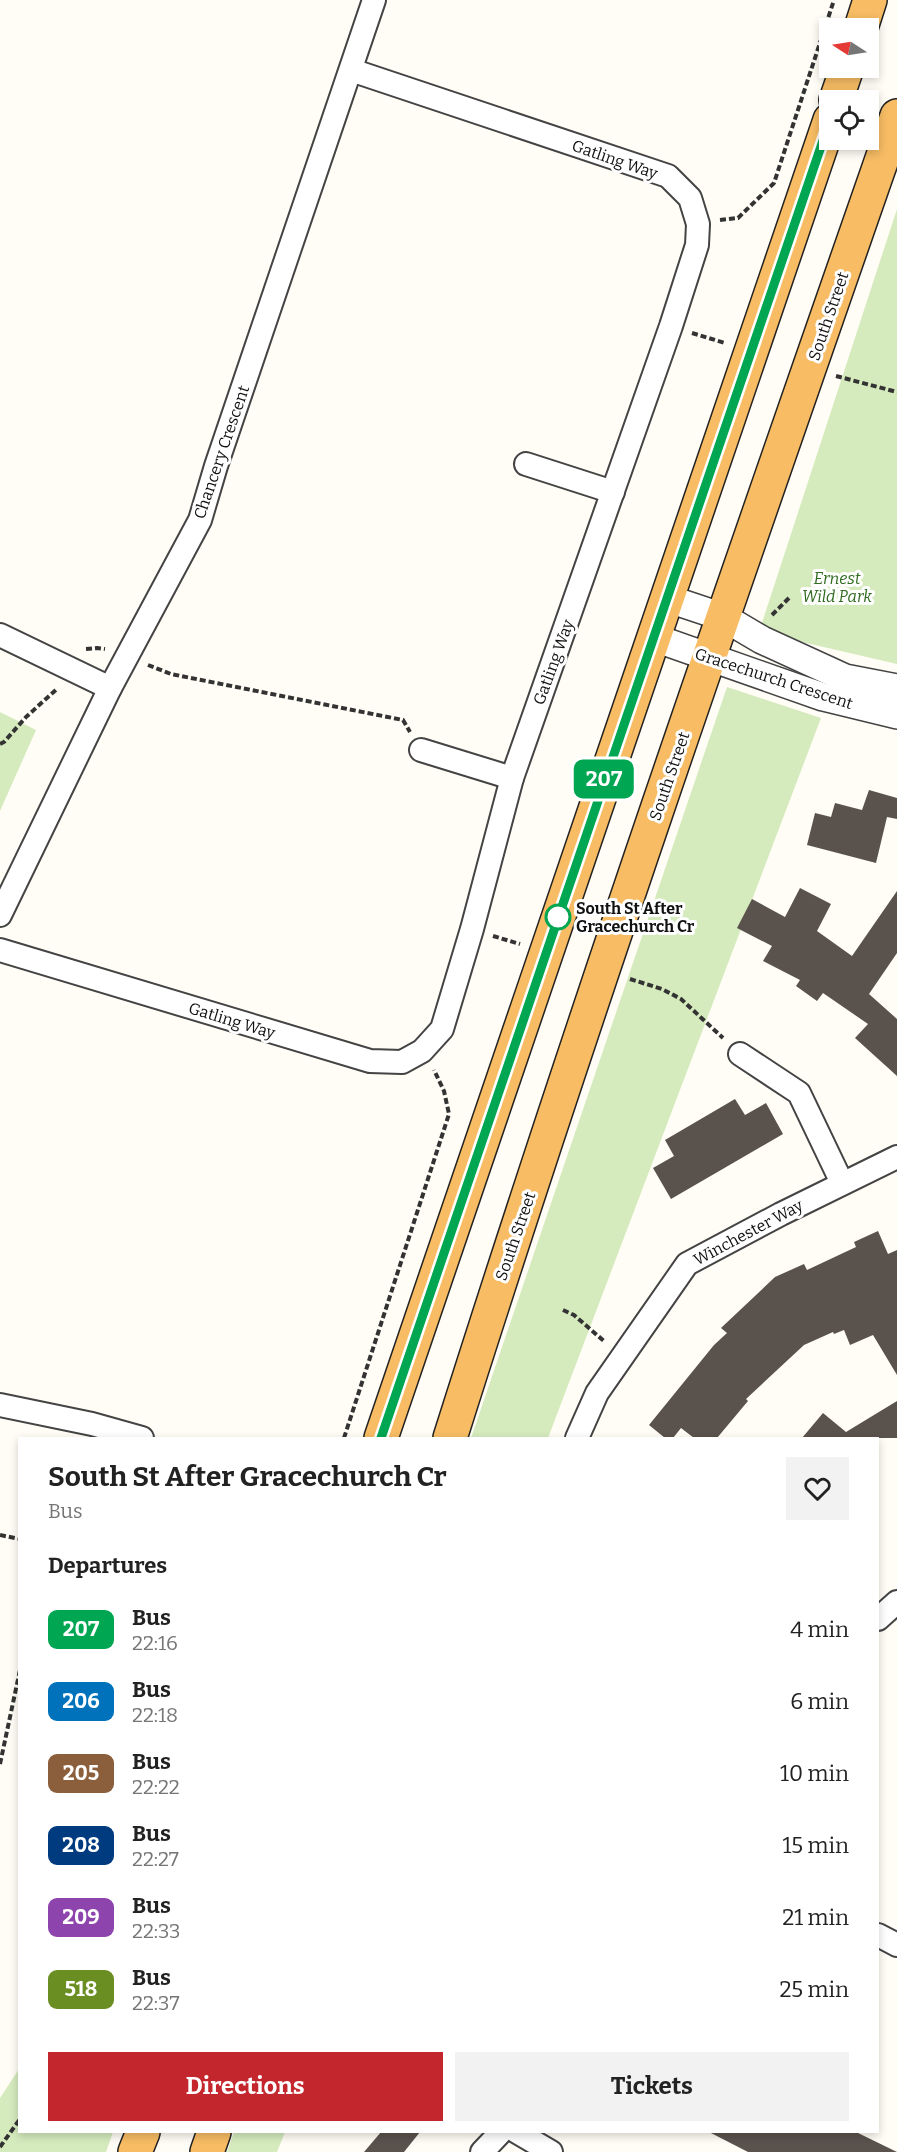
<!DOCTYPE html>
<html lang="en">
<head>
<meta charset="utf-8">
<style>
  :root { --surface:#fff; --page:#f2f2f2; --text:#222; --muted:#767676; --accent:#c4262e }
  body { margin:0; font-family:Bitter,serif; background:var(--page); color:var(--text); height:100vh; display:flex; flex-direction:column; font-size:22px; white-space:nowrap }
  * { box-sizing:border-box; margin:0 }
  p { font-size:20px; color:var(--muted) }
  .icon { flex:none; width:33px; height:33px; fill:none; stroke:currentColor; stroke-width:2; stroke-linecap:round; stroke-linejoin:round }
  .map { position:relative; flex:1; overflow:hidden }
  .drawer { position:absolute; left:18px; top:1437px; width:861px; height:696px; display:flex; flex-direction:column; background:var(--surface); border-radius:0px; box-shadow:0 3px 9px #0003 }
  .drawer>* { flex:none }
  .badge { padding:0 12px; border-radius:9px; font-size:21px; line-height:39px }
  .needle { width:39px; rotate:282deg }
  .fabs { position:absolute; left:819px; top:18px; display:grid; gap:12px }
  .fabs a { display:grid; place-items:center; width:60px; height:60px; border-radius:0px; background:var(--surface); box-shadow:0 3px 9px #0003; font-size:30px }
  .map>.badge { position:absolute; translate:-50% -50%; box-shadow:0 0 0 3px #fff }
  h2 { padding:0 30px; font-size:22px; line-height:54px }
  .round { display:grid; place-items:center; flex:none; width:63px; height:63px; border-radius:0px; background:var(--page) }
  .overview { display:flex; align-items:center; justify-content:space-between; height:102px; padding:0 30px }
  h1 { font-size:28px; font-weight:700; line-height:45px }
  .primary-button { display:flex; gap:12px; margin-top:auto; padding:12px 30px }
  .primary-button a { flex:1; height:69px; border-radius:0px; background:var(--accent); color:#fff; font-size:24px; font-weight:700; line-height:69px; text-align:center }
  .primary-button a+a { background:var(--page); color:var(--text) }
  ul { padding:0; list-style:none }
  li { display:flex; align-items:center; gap:18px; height:72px; padding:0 30px }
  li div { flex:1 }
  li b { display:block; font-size:22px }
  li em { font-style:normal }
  li .badge { min-width:66px; font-weight:700; text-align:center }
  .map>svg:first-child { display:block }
</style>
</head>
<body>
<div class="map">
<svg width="897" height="2152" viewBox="0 0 897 2152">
  <rect width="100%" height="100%" fill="#fffdf5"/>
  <g fill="#d5ebbd">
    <path d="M897,209V664L759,632Z"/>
    <path d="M727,687L821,718L548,1438H471Z"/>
    <path d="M0,712L36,730L0,811Z"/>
    <path d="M19,2069L20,2132H113L106,2152H0V2098Z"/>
    <path d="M234,2132H285L277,2152H227Z"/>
  </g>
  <g fill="#5a524d">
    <path d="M869,790L897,798V819L887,817L876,863L807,845L815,813L831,817L835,803L862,810Z"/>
    <path d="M800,888L831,904L817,931L852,956L897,891V953L869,994L897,1019V1076L855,1038L868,1024L823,993L817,1001L796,986L800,980L763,961L772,946L737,928L752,899L785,917Z"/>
    <path d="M735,1099L745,1115L766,1103L783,1134L671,1199L653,1168L674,1156L665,1140Z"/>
    <path d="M878,1231L888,1254L897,1250V1375L873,1335L850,1345L844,1330L834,1334L833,1332L804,1345L746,1399L748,1401L717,1438H694L681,1428L673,1438H665L649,1425L714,1345L727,1333L721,1328L775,1277L804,1264L807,1270L856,1247L854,1242Z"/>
    <path d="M897,1401V1438H802L823,1413L846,1432Z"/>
    <path d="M381,2132H420L404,2152H364Z"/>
    <path d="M709,2132H856L897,2152H748Z"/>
  </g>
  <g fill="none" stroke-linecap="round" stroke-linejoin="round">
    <defs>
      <g id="minor">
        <path d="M526,464L613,492"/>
        <path d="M0,635L110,688"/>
        <path d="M421,750L512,778"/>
        <path d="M0,915L110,688L200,520L216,466L374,0"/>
        <path d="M0,950L370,1061L402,1062L422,1051L442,1029L472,929L512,778L671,326L697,245L698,224L690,198L668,176L351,70"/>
        <path d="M740,1054L799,1093L842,1183"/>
        <path d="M0,1405L92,1424L142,1438"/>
        <path d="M577,1438L597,1393L687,1264L781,1214L897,1157"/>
        <path d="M878,1619L897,1602"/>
        <path d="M878,1935L897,1945"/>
        <path d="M517,2132L551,2152"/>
        <path d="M482,2152L501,2132"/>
      </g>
      <g id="tertiary">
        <path d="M666,598L723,617L762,640L845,678L897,688"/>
        <path d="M652,637L823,697L897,715"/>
      </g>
      <g id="trunk">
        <path d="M861,28L870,0"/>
        <path d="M836,100L847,68"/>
        <path d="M381,1438L830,120"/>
        <path d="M450,1438C590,995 744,555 897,116"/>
        <path d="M135,2152L143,2132"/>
        <path d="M207,2152L214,2132"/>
      </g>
    </defs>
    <use href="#minor" stroke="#444" stroke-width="26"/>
    <use href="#tertiary" stroke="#444" stroke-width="30"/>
    <use href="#trunk" stroke="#222" stroke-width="36"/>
    <g stroke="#333" stroke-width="4" stroke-dasharray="6 3" stroke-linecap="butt">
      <path d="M720,220L738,218L774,183L834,0"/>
      <path d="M692,333L725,343"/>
      <path d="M836,376L897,392"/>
      <path d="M772,615L790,597"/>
      <path d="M86,649L97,648L105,649"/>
      <path d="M148,665L171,674L403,720L410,732"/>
      <path d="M0,744L4,742L26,717L58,688"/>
      <path d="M493,936L520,944"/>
      <path d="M630,979L662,989L681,999L723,1038"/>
      <path d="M563,1310L574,1315L605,1342"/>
      <path d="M344,1438L449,1114L444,1091L434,1070"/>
      <path d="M0,1535L20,1539"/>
      <path d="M0,1764L20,1670"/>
      <path d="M0,2147L20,2119"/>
    </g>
    <use href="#minor" stroke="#fff" stroke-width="22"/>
    <use href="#tertiary" stroke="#fff" stroke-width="27"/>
    <use href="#trunk" stroke="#f7bc64" stroke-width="33"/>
  </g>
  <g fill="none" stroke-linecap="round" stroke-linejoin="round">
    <defs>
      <path id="line" d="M381,1438L830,120"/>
    </defs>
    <use href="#line" stroke="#fff" stroke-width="14"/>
    <use href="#line" stroke="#00a651" stroke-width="9"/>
  </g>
  <circle fill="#fff" stroke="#00a651" stroke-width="3" cx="558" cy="917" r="12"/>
  <g text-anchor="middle" stroke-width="6" stroke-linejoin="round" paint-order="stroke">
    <g font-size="16" fill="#111" stroke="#fff">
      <text transform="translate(615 159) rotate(19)" y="6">Gatling Way</text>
      <text transform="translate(828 316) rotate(-71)" y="6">South Street</text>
      <text transform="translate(221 452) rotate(-71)" y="6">Chancery Crescent</text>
      <text transform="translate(553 662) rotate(-70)" y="6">Gatling Way</text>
      <text transform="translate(774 678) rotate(18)" y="6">Gracechurch Crescent</text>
      <text transform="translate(669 776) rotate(-71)" y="6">South Street</text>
      <text transform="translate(232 1020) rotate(17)" y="6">Gatling Way</text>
      <text transform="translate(748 1232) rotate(-28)" y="6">Winchester Way</text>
      <text transform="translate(515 1236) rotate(-71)" y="6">South Street</text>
    </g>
    <g font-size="16" font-style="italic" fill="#2f6b1f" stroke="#fff">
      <text x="837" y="584">Ernest<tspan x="837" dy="18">Wild Park</tspan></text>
    </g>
    <g font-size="16" font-weight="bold" fill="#111" stroke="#fff" text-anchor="start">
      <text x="576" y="914">South St After<tspan x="576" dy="18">Gracechurch Cr</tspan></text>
    </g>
  </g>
</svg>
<div class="fabs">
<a><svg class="needle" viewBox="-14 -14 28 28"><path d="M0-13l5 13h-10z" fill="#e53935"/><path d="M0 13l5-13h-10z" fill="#767676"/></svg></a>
<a><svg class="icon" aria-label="locate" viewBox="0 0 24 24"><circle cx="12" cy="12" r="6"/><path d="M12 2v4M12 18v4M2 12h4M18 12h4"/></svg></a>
</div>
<b class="badge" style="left:604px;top:779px;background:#00a651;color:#fff">207</b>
<section class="drawer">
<div class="overview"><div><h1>South St After Gracechurch Cr</h1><p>Bus</p></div><a class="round"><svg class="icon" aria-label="heart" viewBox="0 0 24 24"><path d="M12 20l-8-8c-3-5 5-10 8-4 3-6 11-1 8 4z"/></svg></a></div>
<h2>Departures</h2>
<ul>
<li><span class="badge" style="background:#00a651;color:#fff">207</span><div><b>Bus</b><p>22:16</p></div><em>4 min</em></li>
<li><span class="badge" style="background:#0072bc;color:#fff">206</span><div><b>Bus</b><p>22:18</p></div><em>6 min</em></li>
<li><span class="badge" style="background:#8b5e3c;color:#fff">205</span><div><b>Bus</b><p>22:22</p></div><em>10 min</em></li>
<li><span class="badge" style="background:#003b80;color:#fff">208</span><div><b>Bus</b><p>22:27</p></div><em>15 min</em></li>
<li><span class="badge" style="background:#8e44ad;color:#fff">209</span><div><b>Bus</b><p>22:33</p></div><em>21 min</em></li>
<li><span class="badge" style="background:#6b8e23;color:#fff">518</span><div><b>Bus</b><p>22:37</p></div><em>25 min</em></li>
</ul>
<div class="primary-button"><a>Directions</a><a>Tickets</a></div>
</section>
</div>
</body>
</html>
